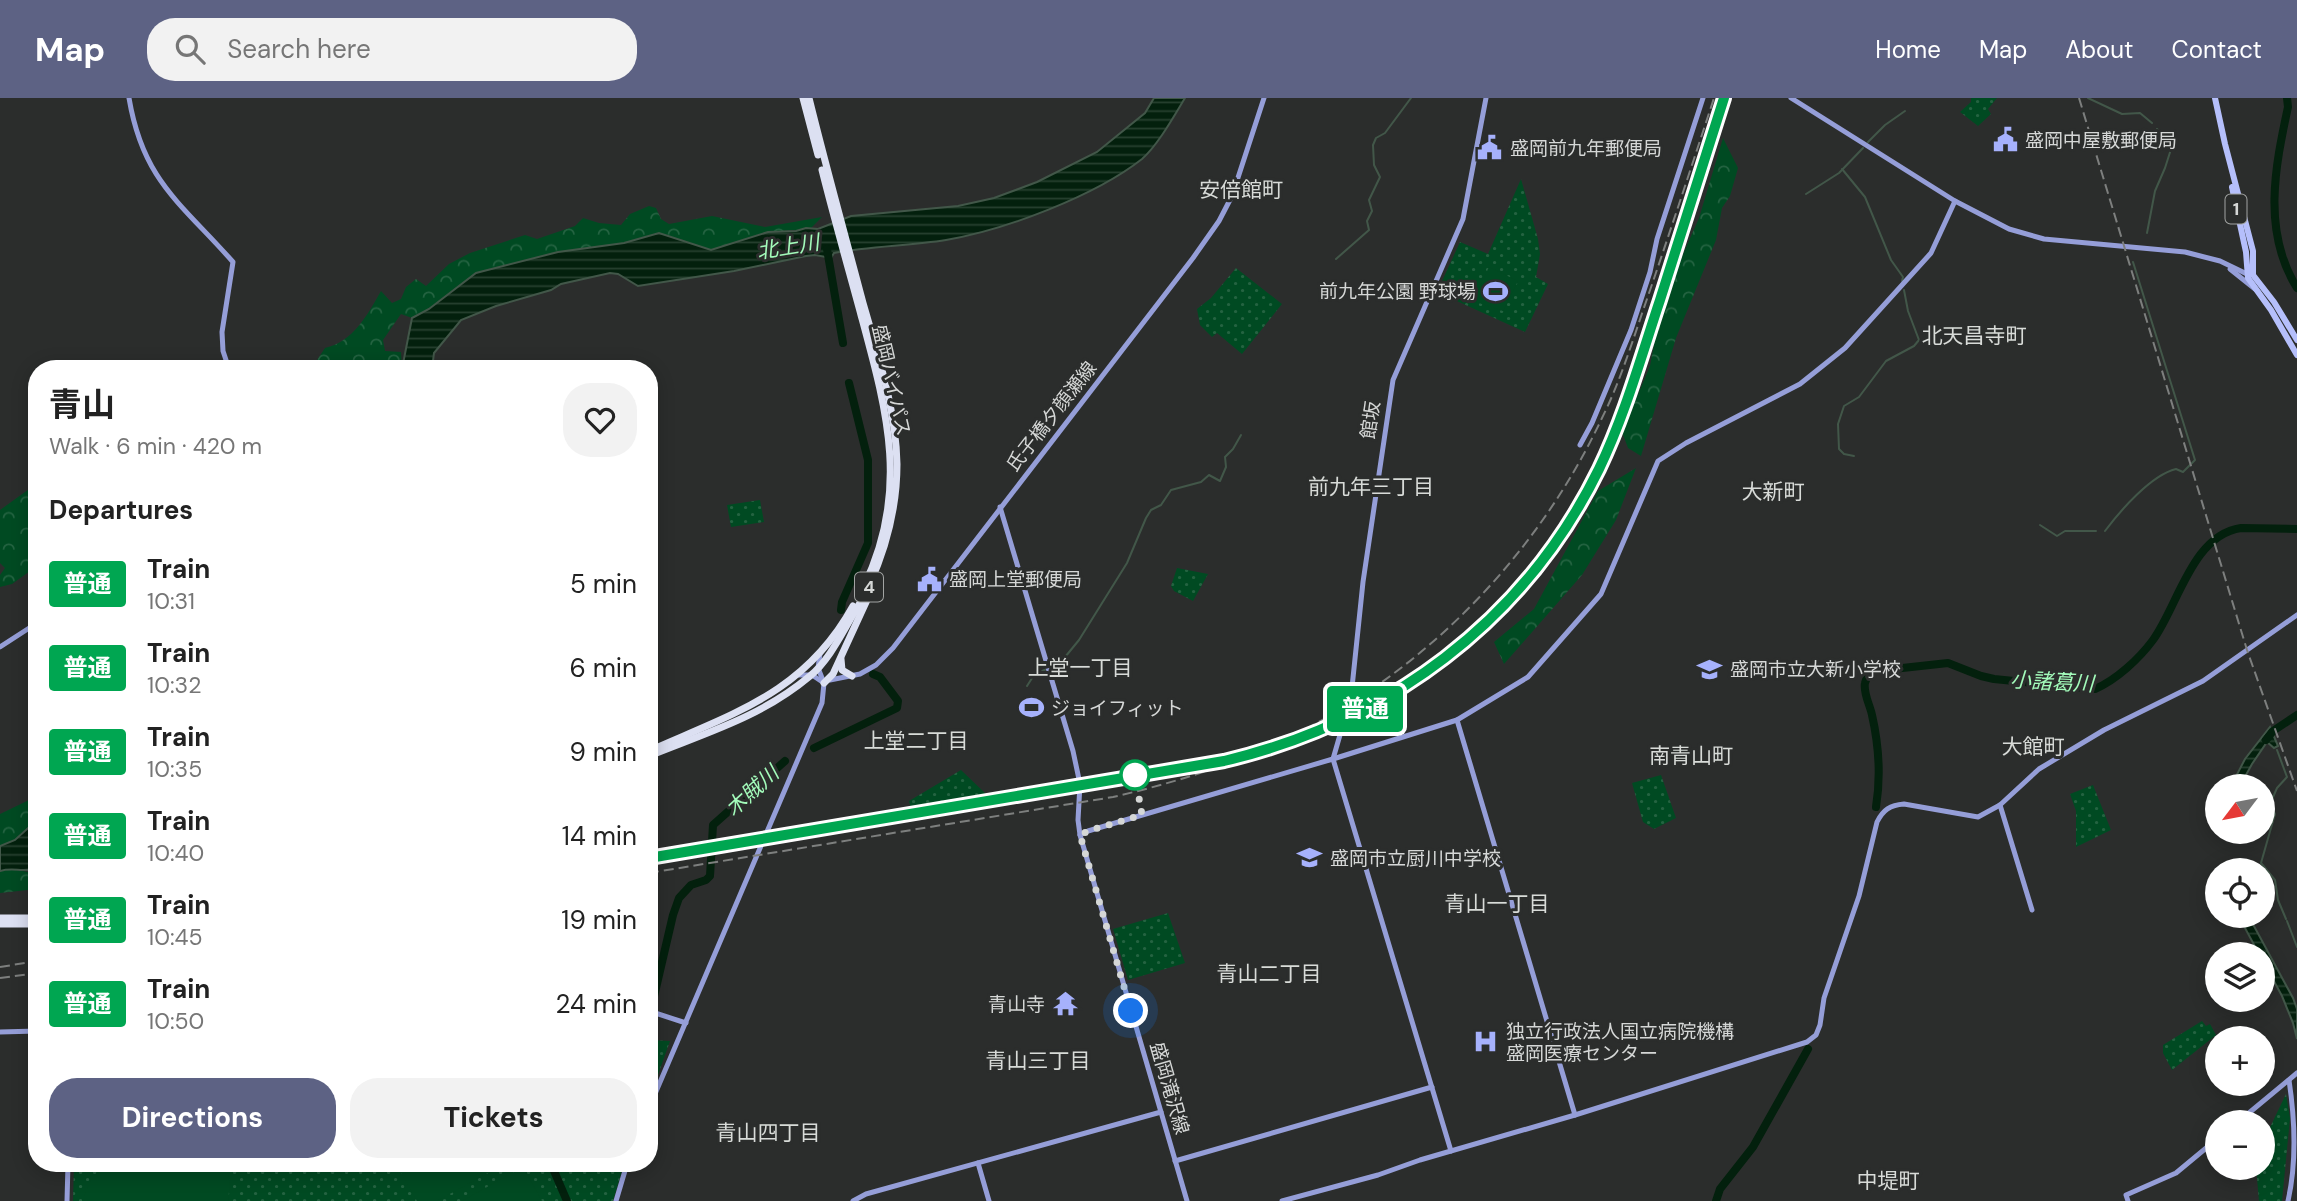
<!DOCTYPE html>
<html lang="en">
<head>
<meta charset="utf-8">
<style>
  :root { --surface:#fff; --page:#f2f2f2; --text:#222; --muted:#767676; --accent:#5d6284 }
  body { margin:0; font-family:"DM Sans","Noto Sans JP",sans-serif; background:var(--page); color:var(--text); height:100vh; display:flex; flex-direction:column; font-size:26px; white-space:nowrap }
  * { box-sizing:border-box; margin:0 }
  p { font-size:23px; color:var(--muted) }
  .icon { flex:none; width:38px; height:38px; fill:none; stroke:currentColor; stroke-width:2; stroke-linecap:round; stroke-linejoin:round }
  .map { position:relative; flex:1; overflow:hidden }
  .sheet { position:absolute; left:28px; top:262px; width:630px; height:812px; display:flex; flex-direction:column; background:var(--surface); border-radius:28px; box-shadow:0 4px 18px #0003 }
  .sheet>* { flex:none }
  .badge { padding:0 14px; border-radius:5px; font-size:24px; line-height:46px }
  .needle { width:46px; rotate:238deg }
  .controls { position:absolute; left:2205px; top:676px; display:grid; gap:14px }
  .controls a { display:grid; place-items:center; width:70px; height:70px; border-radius:50%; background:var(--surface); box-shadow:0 4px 18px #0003; font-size:35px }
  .you { position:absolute; width:35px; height:35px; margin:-18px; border:5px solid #fff; border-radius:50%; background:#1a73e8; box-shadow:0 0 0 10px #1a73e833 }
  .map>.badge { position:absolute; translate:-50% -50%; box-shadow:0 0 0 4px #fff }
  h2 { padding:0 21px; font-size:26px; line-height:63px }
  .round { display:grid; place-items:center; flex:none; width:74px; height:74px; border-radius:28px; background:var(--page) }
  .headline { display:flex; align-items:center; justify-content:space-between; height:119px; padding:0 21px }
  h1 { font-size:33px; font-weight:700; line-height:52px }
  .cta { display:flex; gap:14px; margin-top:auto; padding:14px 21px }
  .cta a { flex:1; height:80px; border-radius:28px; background:var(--accent); color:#fff; font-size:28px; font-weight:700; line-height:80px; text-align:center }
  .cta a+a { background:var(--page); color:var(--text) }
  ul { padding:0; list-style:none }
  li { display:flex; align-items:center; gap:21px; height:84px; padding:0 21px }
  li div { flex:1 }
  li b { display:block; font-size:26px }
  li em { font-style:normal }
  li .badge { min-width:77px; font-weight:700; text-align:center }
  header { display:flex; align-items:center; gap:42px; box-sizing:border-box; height:98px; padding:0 35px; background:var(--accent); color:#fff }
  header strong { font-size:33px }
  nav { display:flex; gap:38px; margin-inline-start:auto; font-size:24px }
  .search { width:490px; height:63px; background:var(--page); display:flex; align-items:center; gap:18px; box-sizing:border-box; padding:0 24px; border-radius:28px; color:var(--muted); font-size:26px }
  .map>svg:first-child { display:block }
</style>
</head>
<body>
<header>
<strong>Map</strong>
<div class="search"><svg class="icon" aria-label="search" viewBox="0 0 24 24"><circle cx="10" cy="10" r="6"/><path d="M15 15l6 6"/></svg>Search here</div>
<nav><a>Home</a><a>Map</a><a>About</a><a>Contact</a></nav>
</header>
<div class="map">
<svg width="2297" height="1103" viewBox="0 0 2297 1103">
  <defs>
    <pattern id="green-dots" width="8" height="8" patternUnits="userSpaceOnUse" patternTransform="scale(1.75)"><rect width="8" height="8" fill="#004a22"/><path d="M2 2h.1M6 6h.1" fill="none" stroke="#246341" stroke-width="1.8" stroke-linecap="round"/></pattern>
    <pattern id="forest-crowns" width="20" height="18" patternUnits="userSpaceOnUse" patternTransform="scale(1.75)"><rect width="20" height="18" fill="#004a22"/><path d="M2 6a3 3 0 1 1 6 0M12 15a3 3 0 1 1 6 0" fill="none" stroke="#246341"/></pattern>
    <pattern id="water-rules" width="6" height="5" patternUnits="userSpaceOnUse" patternTransform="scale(1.75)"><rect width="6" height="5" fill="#03200d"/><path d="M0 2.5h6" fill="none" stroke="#274030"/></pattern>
  </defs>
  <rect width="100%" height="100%" fill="#2b2d2c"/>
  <g fill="url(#green-dots)">
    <path d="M1971,0H1997L1988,11L1991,16L1978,28L1960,14L1971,4Z"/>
    <path d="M1521,81L1538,141L1540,156L1536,179L1548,186L1525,234L1437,194L1460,144L1488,156Z"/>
    <path d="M1236,170L1282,206L1242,256L1217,235L1212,239L1200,227L1197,211L1211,200Z"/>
    <path d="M760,402L764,424L731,429L727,407Z"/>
    <path d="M1177,470L1208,476L1193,503L1174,493L1171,488Z"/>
    <path d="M961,672L986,696L911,711L909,703Z"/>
    <path d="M1661,677L1676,720L1654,731L1643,724L1632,685Z"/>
    <path d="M2093,687L2111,732L2076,749V713L2070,696Z"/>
    <path d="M1168,815L1185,865L1128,882L1113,831Z"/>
    <path d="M2202,923L2206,928L2210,926L2216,937L2172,972L2163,955V947Z"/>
    <path d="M649,942L670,943L653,991H649Z"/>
    <path d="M2286,996L2290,1020L2282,1103H2259L2256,1069H2263V1044Z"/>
    <path d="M74,1066H624L613,1103H73Z"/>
  </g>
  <g fill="url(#forest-crowns)">
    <path d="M1723,40L1738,70L1730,98L1722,110L1716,142L1676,240L1641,358L1628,350L1622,334L1650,268L1662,204L1699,120Z"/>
    <path d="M649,108L656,110L661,121L669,126L712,118L765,129L822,119L810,131L768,134L711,152L659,135L625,145L476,175L429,211L412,220L401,216L383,242L385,253L401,254L402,271H311L325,250C353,244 368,216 381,193L392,205L401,201L406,189L416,181L426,188L449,166L470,155L525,137L537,141L575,128L583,120L599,125L621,127L630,116Z"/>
    <path d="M1636,370L1616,422L1582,477L1504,566L1494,544L1534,511L1598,393Z"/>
    <path d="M32,389L37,397V468L12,486L0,489V477L5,470L0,465V412Z"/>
    <path d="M37,695V722L15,742L0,748V716L27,703Z"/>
    <path d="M8,770L28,774L37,770V791L0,795V773Z"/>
  </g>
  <g fill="#004a22">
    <path d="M1489,169L1518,183L1503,213L1473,203Z"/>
    <path d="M107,1066H225L230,1083L228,1103H82L91,1082Z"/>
    <path d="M396,1066H504L437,1103H417Z"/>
    <path d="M523,1069L542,1103H462Z"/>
  </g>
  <g fill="url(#water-rules)" stroke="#425749" stroke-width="2">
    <path d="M1154,0H1185C1174,18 1158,47 1142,61C1095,98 1005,132 946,142C909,148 871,148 834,155L831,160L815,157L806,158L734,173L638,188L618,176L610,175L561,186L551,192L496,208L461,222L434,255L432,271H402L412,220L429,211L476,175L558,154L624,145L659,135L711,152L768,134L796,133L806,130L818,131L851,118L958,108L994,100L1037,84L1097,54L1145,15Z"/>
    <path d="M2270,629L2278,648L2274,650L2267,644L2252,666L2240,688H2231L2245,661Z"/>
    <path d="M37,722V770C24,775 13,769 0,773V748L15,742Z"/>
    <path d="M2238,817H2248L2293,900L2297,911V941L2293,925L2282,898L2263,863V856H2259Z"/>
  </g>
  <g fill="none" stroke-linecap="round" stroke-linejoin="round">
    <g stroke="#425749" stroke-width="2">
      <path d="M2088,0L2122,16L2140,15L2152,25"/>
      <path d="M2157,31L2170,43"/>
      <path d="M1868,44L1885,27L1905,13"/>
      <path d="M1842,71L1865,99L1891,162L1903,179L1902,183"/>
      <path d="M1806,96L1839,75L1863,50"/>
      <path d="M2147,135L2155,93L2165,70L2172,48"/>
      <path d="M1336,161L1369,132L1367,123L1372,113L1369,102L1380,79L1374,67L1373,47L1376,40L1385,35L1411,0"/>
      <path d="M1854,358L1844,356L1839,351L1838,326L1844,308L1859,299L1886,263L1914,248L1919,242L1908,213L1904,192"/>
      <path d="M2040,427L2057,438L2065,433H2096"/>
      <path d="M2105,433C2120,413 2151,377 2176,371L2183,374L2195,362L2133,164"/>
      <path d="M1027,588L1034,577L1061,564L1079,542L1127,465L1146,420L1151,412L1161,407L1171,392L1201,384L1209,377L1220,383L1226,369L1225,359L1233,351L1241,337"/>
      <path d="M2277,652L2287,679L2277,690L2270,706L2275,716L2261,765L2275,782L2278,802L2286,821"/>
      <path d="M2287,823L2297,849"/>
    </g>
    <g stroke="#03200d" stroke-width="8">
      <path d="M2287,0L2288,9C2275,69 2262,134 2297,190"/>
      <path d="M827,151L843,245"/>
      <path d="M841,512L842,504L868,445V362L849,285"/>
      <path d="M2266,642L2273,633L2297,617"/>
      <path d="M814,650L897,610L898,603L880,579L873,576"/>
      <path d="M1876,709C1881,678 1879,648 1872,617C1870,607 1863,595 1865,585C1866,579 1870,576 1875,573L1948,565L1981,578L1994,581L2095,591C2116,582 2139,561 2153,542C2178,508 2192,437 2241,430L2297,431"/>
      <path d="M649,909L652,907L673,817L679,800L691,787L706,782L710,778L713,727L785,663"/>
      <path d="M551,1066L567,1103"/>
      <path d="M1716,1103L1720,1091L1753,1049L1808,951"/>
    </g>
    <g stroke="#959ed8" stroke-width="5">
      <path d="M129,0C143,83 181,105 233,164L222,234L223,253L229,271"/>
      <path d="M1791,0L1955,103L2009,131L2044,141L2185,154L2220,163L2249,177"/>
      <path d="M2230,171L2255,191"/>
      <path d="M1580,347L1592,325L1631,232L1650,174L1657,141L1703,0"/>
      <path d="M1000,409L1073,653L1080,686L1078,722L1080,737L1187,1103"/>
      <path d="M0,549L37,525"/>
      <path d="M799,577H812L824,585"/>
      <path d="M830,582L860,576L876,567L893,550L1193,160L1219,123L1232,98L1264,0"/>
      <path d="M1457,622L1575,1017"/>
      <path d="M1333,661L1351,599L1363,484L1393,282L1463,121L1486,0"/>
      <path d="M1333,661L1451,1053"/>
      <path d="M2000,707L2032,812"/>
      <path d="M1080,737L1088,733L1333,661L1457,622L1528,579L1601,496L1658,363L1686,345L1800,286L1845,250L1931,155L1955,103"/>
      <path d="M649,913L686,925"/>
      <path d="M0,934L37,933"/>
      <path d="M649,1010L822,605L824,585L818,570L820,556"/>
      <path d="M2238,1024L2297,975"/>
      <path d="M1175,1063L1432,989"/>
      <path d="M978,1065L989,1103"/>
      <path d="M67,1103L68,1066"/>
      <path d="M616,1103L627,1066"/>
      <path d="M853,1103L866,1096L1161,1014"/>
      <path d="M1282,1103L1378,1077L1420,1062L1575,1017L1807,944L1816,937L1820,927L1824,900L1859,798L1877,724C1883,712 1890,707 1904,706L1978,719L2000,707L2039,671L2104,632L2203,583L2297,517"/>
      <path d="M2128,1103L2126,1097L2176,1075L2217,1041"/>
      <path d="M2288,1103C2297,1063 2295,1022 2289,982"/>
    </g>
    <g stroke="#b5bffb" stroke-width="6">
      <path d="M2215,0L2225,46L2253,153V177L2274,204L2297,242"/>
      <path d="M2232,89L2246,154L2248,180L2271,212L2297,257"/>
    </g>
    <g stroke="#dce0f2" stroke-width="7">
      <path d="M803,0L818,57"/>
      <path d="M822,72C834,120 848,169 861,217C887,313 910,393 864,488"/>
      <path d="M841,561L842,572L852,578"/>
      <path d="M824,585L833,576L867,502"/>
      <path d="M649,653C734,615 805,595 853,508"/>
      <path d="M649,658C708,634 761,619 810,578C827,564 839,541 850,522C879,476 897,421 897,366C896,312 878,257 863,205C845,137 826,69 809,0"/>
      <path d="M0,820H37"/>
      <path d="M0,826H37"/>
    </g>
    <g stroke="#7d7f7e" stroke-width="2" stroke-dasharray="10 5" stroke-linecap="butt">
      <path d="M2079,0L2247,552L2297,693"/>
      <path d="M1300,644C1439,595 1551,483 1612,352C1630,310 1642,265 1656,222C1679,148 1703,74 1726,0"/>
      <path d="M649,759L1193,667"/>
      <path d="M649,775L1113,699C1165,687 1215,672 1264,651C1412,587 1534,465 1602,320C1621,282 1633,241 1647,201C1670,134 1692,67 1714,0"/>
      <path d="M0,869L37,863"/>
      <path d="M0,880L37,875"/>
    </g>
  </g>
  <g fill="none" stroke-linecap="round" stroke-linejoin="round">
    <defs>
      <path id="line" d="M649,760L1224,663C1388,624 1524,524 1599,371C1625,317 1641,259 1660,202C1681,134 1703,67 1724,0"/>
    </defs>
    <use href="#line" stroke="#fff" stroke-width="16"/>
    <use href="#line" stroke="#00a651" stroke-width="10"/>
    <path stroke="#d5d7d6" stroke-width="7" stroke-dasharray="0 12.6" d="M1131,913L1080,737L1088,733L1142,717L1135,677"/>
  </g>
  <defs>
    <symbol id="civic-bare" viewBox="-9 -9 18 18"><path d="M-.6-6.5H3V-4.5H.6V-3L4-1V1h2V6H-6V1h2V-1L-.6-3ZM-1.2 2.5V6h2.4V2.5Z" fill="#a6b1fc" stroke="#2b2d2c" stroke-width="2.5" paint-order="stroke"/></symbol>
    <symbol id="stadium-bare" viewBox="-9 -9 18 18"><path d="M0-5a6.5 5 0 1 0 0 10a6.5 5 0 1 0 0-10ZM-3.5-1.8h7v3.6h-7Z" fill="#a6b1fc" stroke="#2b2d2c" stroke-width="2.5" paint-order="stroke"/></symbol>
    <symbol id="school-bare" viewBox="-9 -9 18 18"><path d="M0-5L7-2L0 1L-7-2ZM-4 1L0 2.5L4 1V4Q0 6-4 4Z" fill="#a6b1fc" stroke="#2b2d2c" stroke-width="2.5" paint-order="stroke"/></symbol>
    <symbol id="temple-bare" viewBox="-9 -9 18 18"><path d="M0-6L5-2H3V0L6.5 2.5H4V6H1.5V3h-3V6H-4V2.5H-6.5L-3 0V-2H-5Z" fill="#a6b1fc" stroke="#2b2d2c" stroke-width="2.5" paint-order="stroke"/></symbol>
    <symbol id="hospital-bare" viewBox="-9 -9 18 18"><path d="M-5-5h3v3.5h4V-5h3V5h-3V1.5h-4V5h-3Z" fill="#a6b1fc" stroke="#2b2d2c" stroke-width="2.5" paint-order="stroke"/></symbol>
  </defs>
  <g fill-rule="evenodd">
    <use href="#civic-bare" x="1988" y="24" width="35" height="35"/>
    <use href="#civic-bare" x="1472" y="32" width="35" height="35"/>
    <use href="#stadium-bare" x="1478" y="176" width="35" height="35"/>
    <use href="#civic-bare" x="912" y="464" width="35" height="35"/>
    <use href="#school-bare" x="1692" y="554" width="35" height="35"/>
    <use href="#stadium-bare" x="1014" y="592" width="35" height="35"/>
    <use href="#school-bare" x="1292" y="742" width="35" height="35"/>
    <use href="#temple-bare" x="1048" y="888" width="35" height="35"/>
    <use href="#hospital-bare" x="1468" y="926" width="35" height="35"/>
  </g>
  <circle fill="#fff" stroke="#00a651" stroke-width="3.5" cx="1135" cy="677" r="14"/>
  <g text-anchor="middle" stroke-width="6" stroke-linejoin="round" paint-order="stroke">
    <g fill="#2b2d2c" stroke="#a2a4a3" stroke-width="2">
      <rect x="2225.5" y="96.5" width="21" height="29" rx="5"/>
      <rect x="855" y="474.5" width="28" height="29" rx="5"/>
    </g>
    <g font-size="18" font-weight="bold" fill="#d5d7d6">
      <text x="2236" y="117">1</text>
      <text x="869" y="495">4</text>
    </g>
    <g font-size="19" fill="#d5d7d6" stroke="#2b2d2c" text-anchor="start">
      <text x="2025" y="49">盛岡中屋敷郵便局</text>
      <text x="1510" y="57">盛岡前九年郵便局</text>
      <text x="1476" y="200" text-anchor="end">前九年公園 野球場</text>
      <text x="949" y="488">盛岡上堂郵便局</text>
      <text x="1730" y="578">盛岡市立大新小学校</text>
      <text x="1051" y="617">ジョイフィット</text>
      <text x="1330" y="767">盛岡市立厨川中学校</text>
      <text x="1045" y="913" text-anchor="end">青山寺</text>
      <text x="1506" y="940">独立行政法人国立病院機構<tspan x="1506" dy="22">盛岡医療センター</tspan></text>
    </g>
    <g font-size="19" fill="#d5d7d6" stroke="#2b2d2c">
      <text transform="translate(892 282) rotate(77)" y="7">盛岡バイパス</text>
      <text transform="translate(1051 318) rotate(-52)" y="7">氏子橋夕顔瀬線</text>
      <text transform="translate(1370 322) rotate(-82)" y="7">館坂</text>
      <text transform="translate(1170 990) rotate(74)" y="7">盛岡滝沢線</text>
    </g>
    <g font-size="21" fill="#d8dbd8" stroke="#2b2d2c">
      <text x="1241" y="99">安倍館町</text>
      <text x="1974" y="245">北天昌寺町</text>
      <text x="1371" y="396">前九年三丁目</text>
      <text x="1773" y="401">大新町</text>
      <text x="1080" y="577">上堂一丁目</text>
      <text x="916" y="650">上堂二丁目</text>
      <text x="2033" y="656">大館町</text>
      <text x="1691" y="665">南青山町</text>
      <text x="1497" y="813">青山一丁目</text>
      <text x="1269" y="883">青山二丁目</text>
      <text x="1038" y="970">青山三丁目</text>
      <text x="768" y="1042">青山四丁目</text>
      <text x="1888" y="1090">中堤町</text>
    </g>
    <g font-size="21" font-style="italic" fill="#a3fcbb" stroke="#2b2d2c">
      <text transform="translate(788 149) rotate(-9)" y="7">北上川</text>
      <text transform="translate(2052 584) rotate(3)" y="7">小諸葛川</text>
      <text transform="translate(752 693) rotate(-42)" y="7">木賊川</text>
    </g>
  </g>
</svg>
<div class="controls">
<a><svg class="needle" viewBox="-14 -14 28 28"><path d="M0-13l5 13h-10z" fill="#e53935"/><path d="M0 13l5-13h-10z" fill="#767676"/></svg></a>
<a><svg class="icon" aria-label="locate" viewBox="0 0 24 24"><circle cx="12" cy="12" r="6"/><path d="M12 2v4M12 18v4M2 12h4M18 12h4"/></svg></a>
<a><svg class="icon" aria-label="layers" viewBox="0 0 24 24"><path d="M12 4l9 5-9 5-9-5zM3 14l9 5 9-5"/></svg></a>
<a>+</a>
<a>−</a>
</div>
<div class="you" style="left:1131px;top:913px"></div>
<b class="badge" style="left:1365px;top:611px;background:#00a651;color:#fff">普通</b>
<section class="sheet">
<div class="headline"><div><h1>青山</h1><p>Walk · 6 min · 420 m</p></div><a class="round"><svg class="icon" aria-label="heart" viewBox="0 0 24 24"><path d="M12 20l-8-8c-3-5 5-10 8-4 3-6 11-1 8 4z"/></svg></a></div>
<h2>Departures</h2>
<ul>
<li><span class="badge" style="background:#00a651;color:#fff">普通</span><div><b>Train</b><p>10:31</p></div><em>5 min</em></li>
<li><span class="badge" style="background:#00a651;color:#fff">普通</span><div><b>Train</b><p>10:32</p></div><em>6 min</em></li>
<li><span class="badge" style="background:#00a651;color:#fff">普通</span><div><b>Train</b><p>10:35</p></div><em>9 min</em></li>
<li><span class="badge" style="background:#00a651;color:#fff">普通</span><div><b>Train</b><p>10:40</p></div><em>14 min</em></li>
<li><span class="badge" style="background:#00a651;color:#fff">普通</span><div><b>Train</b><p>10:45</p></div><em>19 min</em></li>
<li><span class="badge" style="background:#00a651;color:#fff">普通</span><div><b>Train</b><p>10:50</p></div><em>24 min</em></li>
</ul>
<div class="cta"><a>Directions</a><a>Tickets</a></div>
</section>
</div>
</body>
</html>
